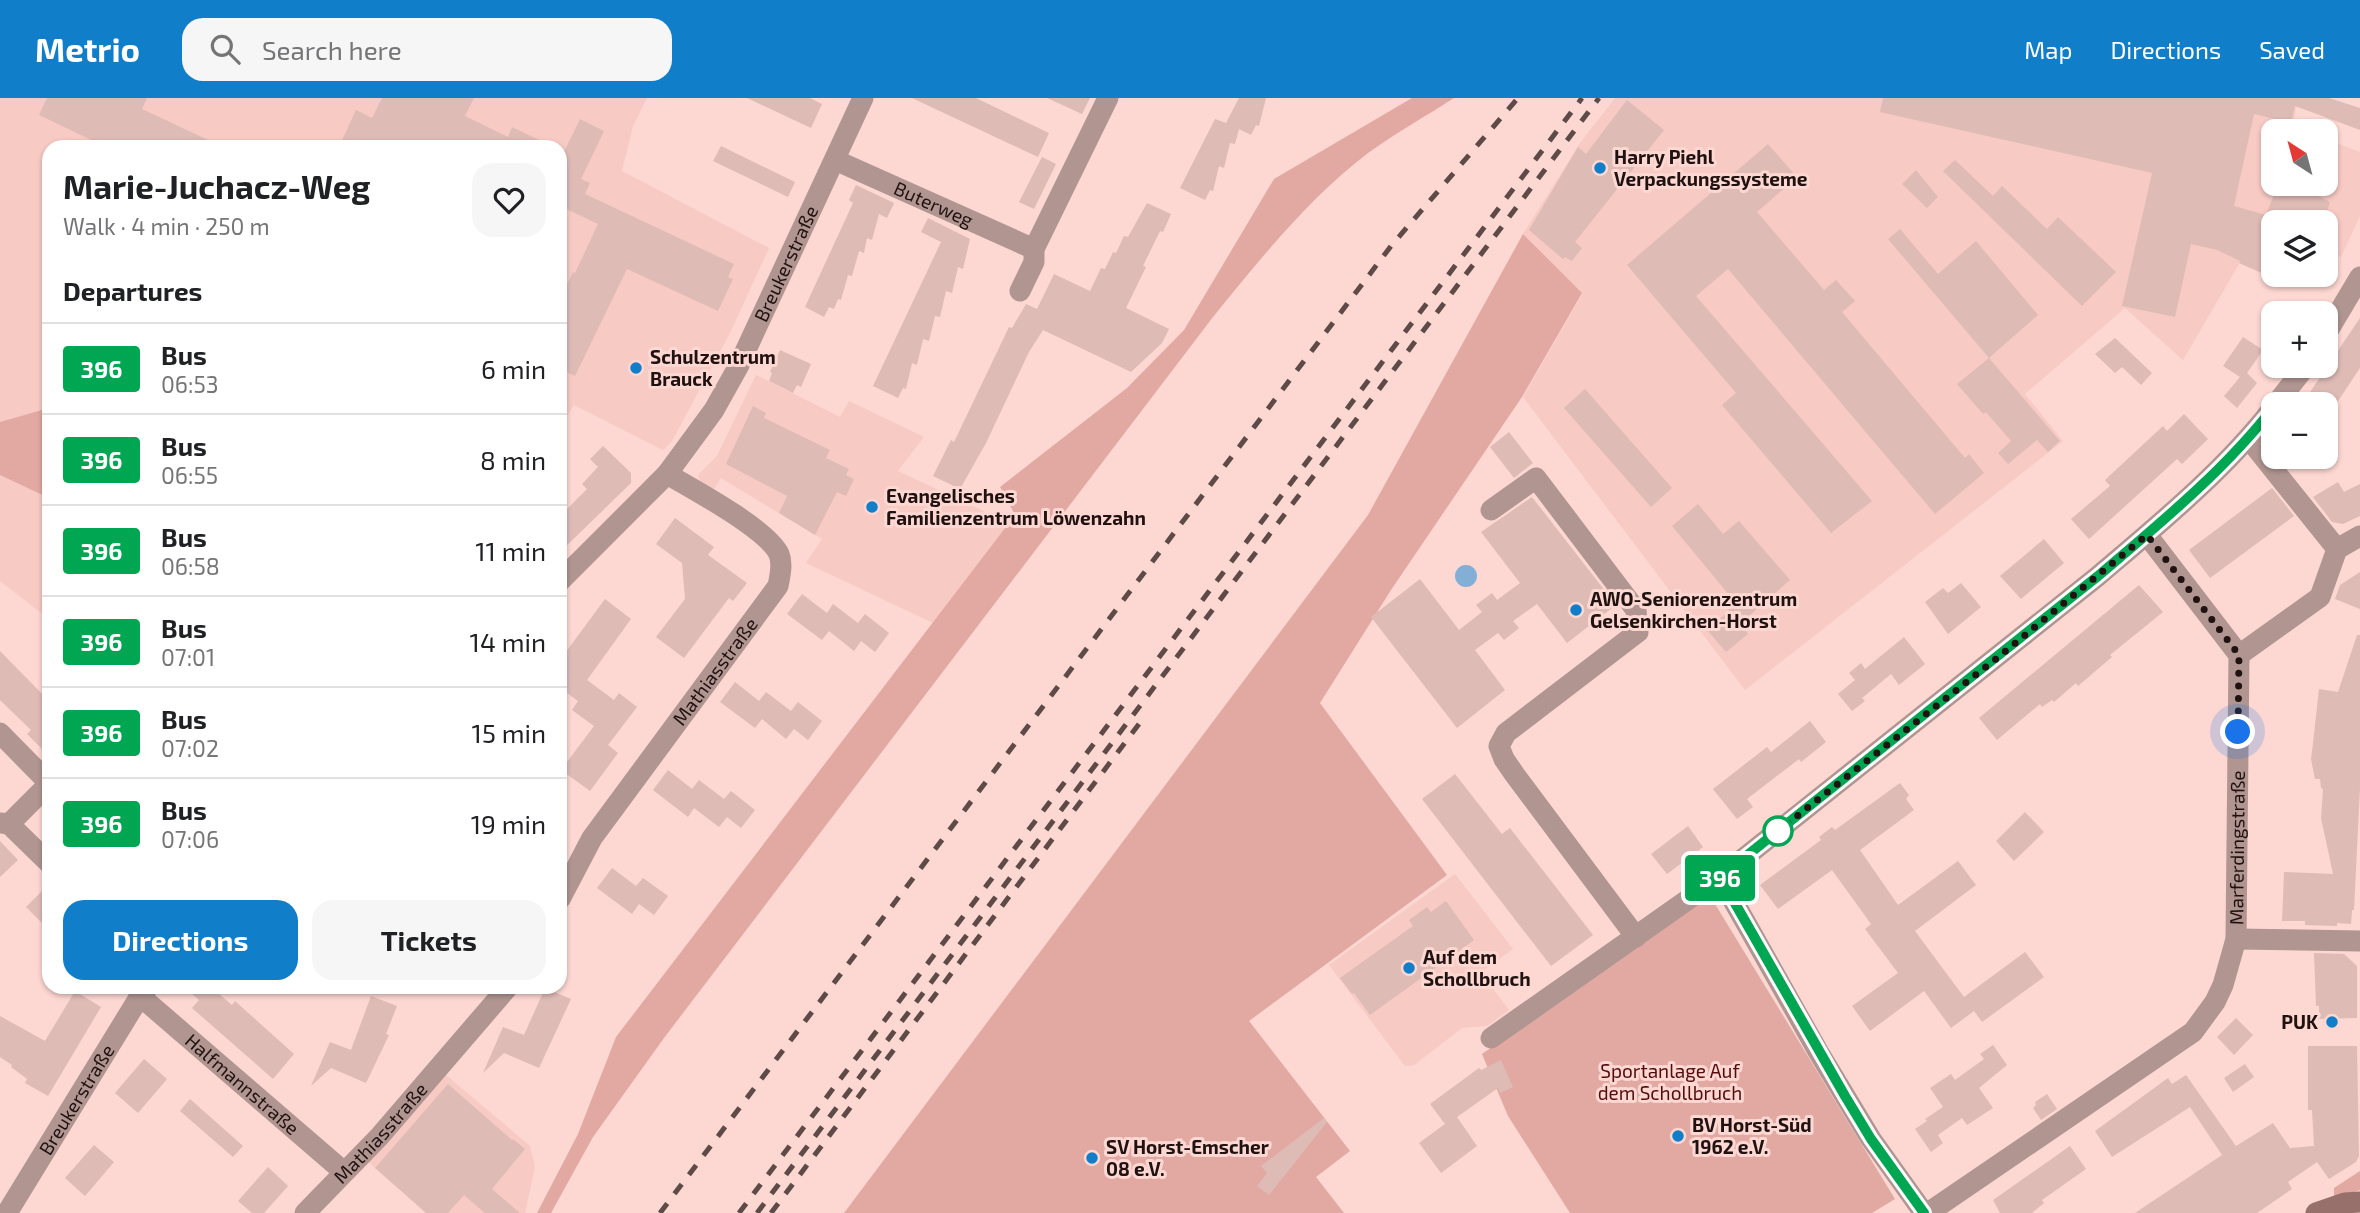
<!DOCTYPE html>
<html lang="en">
<head>
<meta charset="utf-8">
<style>
  :root { --surface:#fff; --page:#f6f6f6; --text:#202124; --muted:#757577; --line:#e0e0e0; --accent:#117ec9 }
  body { margin:0; font-family:"Exo 2",sans-serif; background:var(--page); color:var(--text); height:100vh; display:flex; flex-direction:column; font-size:26px; white-space:nowrap }
  * { box-sizing:border-box; margin:0 }
  p { font-size:23px; color:var(--muted) }
  .icon { flex:none; width:38px; height:38px; fill:none; stroke:currentColor; stroke-width:2; stroke-linecap:round; stroke-linejoin:round }
  .map { position:relative; flex:1; overflow:hidden }
  .side { position:absolute; left:42px; top:42px; width:525px; height:854px; display:flex; flex-direction:column; background:var(--surface); border-radius:21px; box-shadow:0 2px 5px #0004 }
  .side>* { flex:none }
  .badge { padding:0 14px; border-radius:5px; font-size:24px; line-height:46px }
  .needle { width:46px; rotate:324deg }
  .controls { position:absolute; left:2261px; top:21px; display:grid; gap:14px }
  .controls a { display:grid; place-items:center; width:77px; height:77px; border-radius:14px; background:var(--surface); box-shadow:0 2px 5px #0004; font-size:35px }
  .you { position:absolute; width:35px; height:35px; margin:-18px; border:5px solid #fff; border-radius:50%; background:#1a73e8; box-shadow:0 0 0 10px #1a73e833 }
  .map>.badge { position:absolute; translate:-50% -50%; box-shadow:0 0 0 4px #fff }
  h2 { padding:0 21px; font-size:26px; line-height:63px }
  .round { display:grid; place-items:center; flex:none; width:74px; height:74px; border-radius:21px; background:var(--page) }
  .summary { display:flex; align-items:center; justify-content:space-between; height:119px; padding:0 21px }
  h1 { font-size:33px; font-weight:700; line-height:52px }
  .action { display:flex; gap:14px; margin-top:auto; padding:14px 21px }
  .action a { flex:1; height:80px; border-radius:21px; background:var(--accent); color:#fff; font-size:28px; font-weight:700; line-height:80px; text-align:center }
  .action a+a { background:var(--page); color:var(--text) }
  ul { padding:0; list-style:none }
  li { display:flex; align-items:center; gap:21px; height:91px; padding:0 21px; border-top:2px solid var(--line) }
  li div { flex:1 }
  li b { display:block; font-size:26px }
  li em { font-style:normal }
  li .badge { min-width:77px; font-weight:700; text-align:center }
  header { display:flex; align-items:center; gap:42px; box-sizing:border-box; height:98px; padding:0 35px; background:var(--accent); color:#fff }
  header strong { font-size:33px }
  nav { display:flex; gap:38px; margin-inline-start:auto; font-size:24px }
  .search { width:490px; height:63px; background:var(--page); display:flex; align-items:center; gap:18px; box-sizing:border-box; padding:0 24px; border-radius:21px; color:var(--muted); font-size:26px }
  .map>svg:first-child { display:block }
</style>
</head>
<body>
<header>
<strong>Metrio</strong>
<div class="search"><svg class="icon" aria-label="search" viewBox="0 0 24 24"><circle cx="10" cy="10" r="6"/><path d="M15 15l6 6"/></svg>Search here</div>
<nav><a>Map</a><a>Directions</a><a>Saved</a></nav>
</header>
<div class="map">
<svg width="2360" height="1115" viewBox="0 0 2360 1115">
  <rect width="100%" height="100%" fill="#fdd7d2"/>
  <g fill="#f8cac4">
    <path d="M0,0H647L633,28L622,73L769,150L731,233L672,343L663,352L574,307L560,329V49H49V521L0,483Z"/>
    <path d="M1615,0H2298L2293,28L2305,33H2273V86H2326V41L2360,54V118L2341,159L2326,152V124H2273V129L2258,123L2238,168L2183,262L2125,210L2025,296L2063,343L1745,592L1523,299L1582,196L1523,136L1580,45Z"/>
    <path d="M756,277L840,319L849,303L924,339L898,373L1009,425L933,525L806,465L822,441L721,380L712,394L700,384L698,377L717,358Z"/>
    <path d="M1455,776L1513,851L1481,874L1509,912L1487,928L1462,930L1414,967L1405,968L1329,867Z"/>
    <path d="M446,977L530,1048L535,1069L525,1115H427L368,1064Z"/>
  </g>
  <g fill="#e1a9a2">
    <path d="M1412,0H1454C1426,18 1396,35 1368,55C1308,101 1261,160 1213,219L664,940L593,1039L551,1115H537L578,1036L616,939L1015,417L1000,389L1127,290L1184,232L1274,81Z"/>
    <path d="M1523,136L1582,195L1522,299L1391,492L1320,605L1447,777L1249,923L1350,1053L1316,1079L1344,1115H844L1368,417Z"/>
    <path d="M49,310V400L0,377V324Z"/>
    <path d="M1701,802L1715,806L1895,1101L1872,1115H1570L1508,1018L1482,956Z"/>
    <path d="M2360,1073V1092L2334,1101V1090Z"/>
  </g>
  <circle fill="#83afd7" cx="1466" cy="478" r="11"/>
  <g fill="#dfbbb6">
    <path d="M47,0H147L142,11L223,49H106L39,17Z"/>
    <path d="M382,0H474L465,18L508,39L512,29L554,49H339L356,12L372,20Z"/>
    <path d="M747,0H810L822,6L811,30Z"/>
    <path d="M912,0H976L1049,35L1038,59Z"/>
    <path d="M1047,0H1090L1082,16Z"/>
    <path d="M1239,0H1266L1259,28L1256,27L1251,37L1239,31L1235,46L1230,45L1224,70L1219,68L1213,93L1210,92L1205,102L1180,90L1215,21L1226,25Z"/>
    <path d="M1883,0H2329L2360,10V32L2295,8L2291,25L2254,16L2234,108L2266,117L2278,86H2313L2310,94L2330,104L2326,117L2319,116L2316,124H2273V180L2239,165L2240,163L2217,152L2191,146L2175,219L2122,208L2152,75L1880,14Z"/>
    <path d="M1627,2L1664,32L1575,144L1582,150L1572,163L1565,159L1563,161L1529,132L1578,49L1586,56Z"/>
    <path d="M580,21L604,33L581,81L590,85L585,96L734,166L728,179L733,181L718,213L627,171L575,278L560,271V191L564,192L573,174L575,175L598,126L560,108V52L564,54Z"/>
    <path d="M1768,46L1797,79L1757,114L1824,192L1836,182L1855,203L1842,214L1965,360L1969,356L1984,375L1935,416L1728,171L1696,198L1872,403L1831,435L1722,307L1736,295L1627,167Z"/>
    <path d="M721,48L795,84L788,99L713,63Z"/>
    <path d="M1042,59L1056,66L1034,111L1019,104Z"/>
    <path d="M1955,62L1993,98L2002,88L2047,131L2058,119L2116,174L2082,208L1943,73Z"/>
    <path d="M1916,72L1938,99L1927,110L1902,86Z"/>
    <path d="M856,87L894,105L887,120L879,116L872,142L867,140L864,155L859,153L852,178L848,177L841,202L838,201L834,211L829,209L824,219L805,209L853,105L849,102Z"/>
    <path d="M1147,105L1171,116L1163,134L1160,133L1143,168L1146,169L1126,210L1169,231L1162,245L1131,274L1043,232L1029,254L986,345L960,391L933,378L951,342L954,344L1009,229L1012,230L1026,206L1037,211L1054,176L1090,193L1101,170L1105,171L1113,154L1116,155L1124,138L1128,139Z"/>
    <path d="M928,120L970,141L963,171L958,169L952,195L946,193L940,219L935,218L929,243L923,241L917,267L912,265L906,291L903,290L898,300L873,288L941,144L921,134Z"/>
    <path d="M1900,131L1938,176L1976,143L2038,217L1989,260L1888,141Z"/>
    <path d="M2360,220V270L2336,306H2302Z"/>
    <path d="M2243,239L2263,252L2247,275L2257,285L2237,310L2224,298L2240,279L2223,268Z"/>
    <path d="M2115,240L2152,275L2141,287L2122,269L2115,275L2095,256Z"/>
    <path d="M780,252L811,266L801,289L797,287L793,295L769,283L772,275L770,274Z"/>
    <path d="M1989,260L2060,343L2048,354L2037,342L2008,366L1998,355L2011,343L1986,314L1983,316L1957,286Z"/>
    <path d="M1585,291L1672,390L1651,409L1564,310Z"/>
    <path d="M753,308L766,315L764,320L830,352L826,360L849,371L846,377L854,381L846,398L837,394L815,437L779,415L787,398L726,366Z"/>
    <path d="M2184,316L2208,341L2182,366L2177,361L2089,441L2071,421L2110,388L2105,382L2163,328L2167,333Z"/>
    <path d="M1509,334L1533,365L1514,380L1490,349Z"/>
    <path d="M603,348L631,375V385L560,454V418L587,391L582,386L598,369L590,361Z"/>
    <path d="M2338,384L2344,394L2360,386V418L2343,426L2332,424L2313,399Z"/>
    <path d="M2272,390L2294,418L2210,480L2189,452Z"/>
    <path d="M1532,399L1616,507L1567,545L1537,506L1513,523L1519,530L1504,542L1498,535L1475,552L1505,592L1457,630L1371,519L1420,481L1459,532L1482,514L1476,507L1492,495L1497,502L1520,485L1481,434Z"/>
    <path d="M1698,406L1723,436L1739,423L1790,482L1740,526L1748,536L1726,554L1707,532L1729,513L1722,505L1730,498L1672,428Z"/>
    <path d="M675,420L714,449L708,457L747,485L733,503L729,500L684,560L656,539L685,501L682,465L656,446Z"/>
    <path d="M2044,441L2064,465L2021,501L2000,478Z"/>
    <path d="M2360,474V511L2335,501L2340,487Z"/>
    <path d="M1961,485L1981,509L1948,536L1925,504L1943,490L1948,495Z"/>
    <path d="M2139,487L2163,514L2110,557L2112,559L2078,588L2076,585L2054,604L2052,602L2042,609L2040,606L1997,642L1979,620Z"/>
    <path d="M802,496L827,515L833,506L858,525L865,516L889,535L875,554L861,543L854,553L829,533L822,542L787,516Z"/>
    <path d="M605,501L631,521L587,582L614,602L619,595L637,609L608,647L618,655L590,693L561,672L594,628L572,612L578,603L560,590V562Z"/>
    <path d="M2357,537H2360V690L2354,812H2352L2351,826L2337,825V828L2305,827V823H2282L2284,774L2333,776L2321,720L2323,691L2321,690L2320,681H2315L2311,661L2313,645L2319,591L2338,594Z"/>
    <path d="M1904,539L1925,566L1899,587L1891,576L1862,600L1865,603L1852,613L1838,596L1855,582L1849,575L1861,565L1865,571Z"/>
    <path d="M0,553L49,603V658L27,636L31,632L0,602Z"/>
    <path d="M735,584L759,603L766,594L791,613L798,604L822,623L808,642L794,631L786,641L762,621L755,630L720,604Z"/>
    <path d="M1810,623L1826,644L1801,664L1799,661L1747,701L1753,709L1737,721L1713,691L1767,649L1771,654Z"/>
    <path d="M668,672L692,691L699,682L724,701L731,693L755,712L741,730L727,719L719,729L694,710L688,719L653,692Z"/>
    <path d="M1455,676L1502,736L1510,730L1593,837L1551,868L1422,701Z"/>
    <path d="M1900,685L1909,697L1906,701L1914,712L1860,752L1898,807L1958,763L1976,787L1915,833L1935,860L1964,899L2025,854L2044,879L1982,924L1974,913L1951,930L1924,893L1870,933L1852,908L1898,875L1865,831L1871,826L1832,772L1778,811L1760,787L1821,742L1819,739L1832,729L1835,732Z"/>
    <path d="M2025,714L2044,734L2014,763L1996,743Z"/>
    <path d="M1688,728L1703,749L1667,776L1651,756Z"/>
    <path d="M0,743L18,762L0,779Z"/>
    <path d="M612,770L636,788L643,780L668,798L654,817L639,806L632,816L597,790Z"/>
    <path d="M49,786V832L26,809Z"/>
    <path d="M1446,803L1474,842L1370,917L1354,895L1352,896L1340,880L1413,828L1409,822L1427,809L1431,814Z"/>
    <path d="M2314,855L2344,856L2357,868V920L2319,921V908H2316Z"/>
    <path d="M184,889H211L232,907L235,903L294,956L273,981L192,910L199,902Z"/>
    <path d="M545,890L571,901L539,970L504,955L483,975L503,929L524,937Z"/>
    <path d="M75,893L101,909L48,998L25,985L27,981L11,969L12,967L0,959V918L45,943Z"/>
    <path d="M371,898L397,908L386,936L389,937L366,985L331,970L311,988L330,944L351,952Z"/>
    <path d="M2236,920L2253,937L2234,957L2217,939Z"/>
    <path d="M1993,947L2007,967L1979,990L1993,1010L1967,1027L1962,1020L1938,1037L1943,1045L1931,1054L1915,1031L1927,1023L1925,1021L1943,1009L1930,990L1951,976L1955,982L1984,961L1980,956Z"/>
    <path d="M2308,948H2357L2359,1058L2356,1064L2329,1081L2317,1064L2288,1084L2292,1091L2257,1115H2135L2222,1057L2190,1009L2112,1059L2095,1033L2168,980L2172,986L2186,977L2236,1048L2273,1025L2290,1050L2314,1048L2312,1012H2308Z"/>
    <path d="M144,961L167,981L138,1015L115,995Z"/>
    <path d="M1501,962L1513,989L1500,995L1498,990L1457,1019L1477,1048L1441,1075L1419,1045L1445,1026L1430,1006L1479,970L1481,972Z"/>
    <path d="M2245,966L2254,979L2233,994L2224,980Z"/>
    <path d="M448,986L512,1042L513,1041L525,1051L492,1091L520,1115H485L464,1097L448,1115H426L375,1070Z"/>
    <path d="M2047,996L2057,1011L2041,1022L2033,1010L2036,1007L2035,1004Z"/>
    <path d="M190,1001L243,1048L233,1059L180,1013Z"/>
    <path d="M1324,1020L1327,1024L1269,1097L1257,1088L1267,1075L1261,1068Z"/>
    <path d="M94,1047L114,1064L85,1098L65,1080Z"/>
    <path d="M2070,1048L2086,1071L2042,1102L2044,1105L2032,1115H2000L1993,1102Z"/>
    <path d="M268,1069L288,1088L264,1115H252L238,1103Z"/>
  </g>
  <g fill="none" stroke-linecap="round" stroke-linejoin="round">
    <g stroke="#b09591" stroke-width="21">
      <path id="s1" d="M835,62L1034,151L1108,0"/>
      <path d="M1020,193L1034,164V151"/>
      <path d="M2326,236L2360,179"/>
      <path d="M2276,306L2306,268"/>
      <path d="M2249,341L2337,451"/>
      <path d="M1491,412L1536,380L1636,512L1638,534L1506,635L1499,648L1504,661L1515,677L1636,839"/>
      <path id="s2" d="M560,483L667,376L714,312L738,269L863,0"/>
      <path d="M2239,557L2320,499L2337,451L2360,438"/>
      <path d="M0,635L49,685"/>
      <path d="M0,725L9,726L49,765"/>
      <path d="M9,726L49,686"/>
      <path d="M1720,779L1819,955L1871,1041L1924,1115"/>
      <path id="s3" d="M560,801L592,740L778,488C780,478 783,466 779,456C767,431 693,391 667,376"/>
      <path d="M2236,841L2360,843"/>
      <path id="s4" d="M140,898L344,1074"/>
      <path d="M1491,940L1720,779L2098,478C2159,426 2224,373 2273,310"/>
      <path id="s5" d="M7,1115L140,898L148,889"/>
      <path id="s6" d="M305,1115L379,1039L508,889"/>
      <path id="s7" d="M1928,1115L2193,934L2215,904L2223,887L2236,841L2239,557L2147,437"/>
    </g>
    <path stroke="#97706b" stroke-width="21" d="M2316,1115L2345,1105L2360,1104"/>
    <g stroke="#5e4a47" stroke-width="5" stroke-dasharray="12 12" stroke-linecap="butt">
      <path d="M660,1115L1391,148L1518,0"/>
      <path d="M739,1115L1582,0"/>
      <path d="M757,1115L1599,0"/>
      <path d="M771,1115L1139,626"/>
    </g>
  </g>
  <g fill="none" stroke-linecap="round" stroke-linejoin="round">
    <defs>
      <path id="line" d="M1924,1115L1871,1041L1845,998L1720,779L2098,478C2159,426 2224,373 2273,310"/>
    </defs>
    <use href="#line" stroke="#fff" stroke-width="16"/>
    <use href="#line" stroke="#00a651" stroke-width="10"/>
    <path stroke="#1f1211" stroke-width="7" stroke-dasharray="0 12.6" d="M1778,733L2002,556L2147,437L2239,557L2238,634"/>
  </g>
  <g fill="#117ec9" stroke="#fdd7d2" stroke-width="2.5">
    <circle cx="1600" cy="70" r="7"/>
    <circle cx="636" cy="270" r="7"/>
    <circle cx="872" cy="409" r="7"/>
    <circle cx="1576" cy="512" r="7"/>
    <circle cx="1409" cy="870" r="7"/>
    <circle cx="2332" cy="924" r="7"/>
    <circle cx="1678" cy="1038" r="7"/>
    <circle cx="1092" cy="1060" r="7"/>
  </g>
  <circle fill="#fff" stroke="#00a651" stroke-width="3.5" cx="1778" cy="733" r="14"/>
  <g text-anchor="middle" stroke-width="6" stroke-linejoin="round" paint-order="stroke">
    <g font-size="19" font-weight="bold" fill="#1f1211" stroke="#fdd7d2" text-anchor="start">
      <text x="1614" y="66">Harry Piehl<tspan x="1614" dy="22">Verpackungssysteme</tspan></text>
      <text x="650" y="266">Schulzentrum<tspan x="650" dy="22">Brauck</tspan></text>
      <text x="886" y="405">Evangelisches<tspan x="886" dy="22">Familienzentrum Löwenzahn</tspan></text>
      <text x="1590" y="508">AWO-Seniorenzentrum<tspan x="1590" dy="22">Gelsenkirchen-Horst</tspan></text>
      <text x="1423" y="866">Auf dem<tspan x="1423" dy="22">Schollbruch</tspan></text>
      <text x="2318" y="931" text-anchor="end">PUK</text>
      <text x="1692" y="1034">BV Horst-Süd<tspan x="1692" dy="22">1962 e.V.</tspan></text>
      <text x="1106" y="1056">SV Horst-Emscher<tspan x="1106" dy="22">08 e.V.</tspan></text>
    </g>
    <g font-size="19" fill="#1f1211" stroke="#fdd7d2">
      <text dy="7" stroke="none"><textPath href="#s1" startOffset="108">Buterweg</textPath></text>
      <text dy="7" stroke="none"><textPath href="#s2" startOffset="394">Breukerstraße</textPath></text>
      <text dy="7" stroke="none"><textPath href="#s3" startOffset="276">Mathiasstraße</textPath></text>
      <text dy="7" stroke="none"><textPath href="#s7" startOffset="516">Marferdingstraße</textPath></text>
      <text dy="7" stroke="none"><textPath href="#s4" startOffset="135">Halfmannstraße</textPath></text>
      <text dy="7" stroke="none"><textPath href="#s5" startOffset="133">Breukerstraße</textPath></text>
      <text dy="7" stroke="none"><textPath href="#s6" startOffset="110">Mathiasstraße</textPath></text>
    </g>
    <g font-size="19" fill="#550c0c" stroke="#fdd7d2">
      <text x="1670" y="980">Sportanlage Auf<tspan x="1670" dy="22">dem Schollbruch</tspan></text>
    </g>
  </g>
</svg>
<div class="controls">
<a><svg class="needle" viewBox="-14 -14 28 28"><path d="M0-13l5 13h-10z" fill="#e53935"/><path d="M0 13l5-13h-10z" fill="#757577"/></svg></a>
<a><svg class="icon" aria-label="layers" viewBox="0 0 24 24"><path d="M12 4l9 5-9 5-9-5zM3 14l9 5 9-5"/></svg></a>
<a>+</a>
<a>−</a>
</div>
<div class="you" style="left:2238px;top:634px"></div>
<b class="badge" style="left:1720px;top:780px;background:#00a651;color:#fff">396</b>
<section class="side">
<div class="summary"><div><h1>Marie-Juchacz-Weg</h1><p>Walk · 4 min · 250 m</p></div><a class="round"><svg class="icon" aria-label="heart" viewBox="0 0 24 24"><path d="M12 20l-8-8c-3-5 5-10 8-4 3-6 11-1 8 4z"/></svg></a></div>
<h2>Departures</h2>
<ul>
<li><span class="badge" style="background:#00a651;color:#fff">396</span><div><b>Bus</b><p>06:53</p></div><em>6 min</em></li>
<li><span class="badge" style="background:#00a651;color:#fff">396</span><div><b>Bus</b><p>06:55</p></div><em>8 min</em></li>
<li><span class="badge" style="background:#00a651;color:#fff">396</span><div><b>Bus</b><p>06:58</p></div><em>11 min</em></li>
<li><span class="badge" style="background:#00a651;color:#fff">396</span><div><b>Bus</b><p>07:01</p></div><em>14 min</em></li>
<li><span class="badge" style="background:#00a651;color:#fff">396</span><div><b>Bus</b><p>07:02</p></div><em>15 min</em></li>
<li><span class="badge" style="background:#00a651;color:#fff">396</span><div><b>Bus</b><p>07:06</p></div><em>19 min</em></li>
</ul>
<div class="action"><a>Directions</a><a>Tickets</a></div>
</section>
</div>
</body>
</html>
